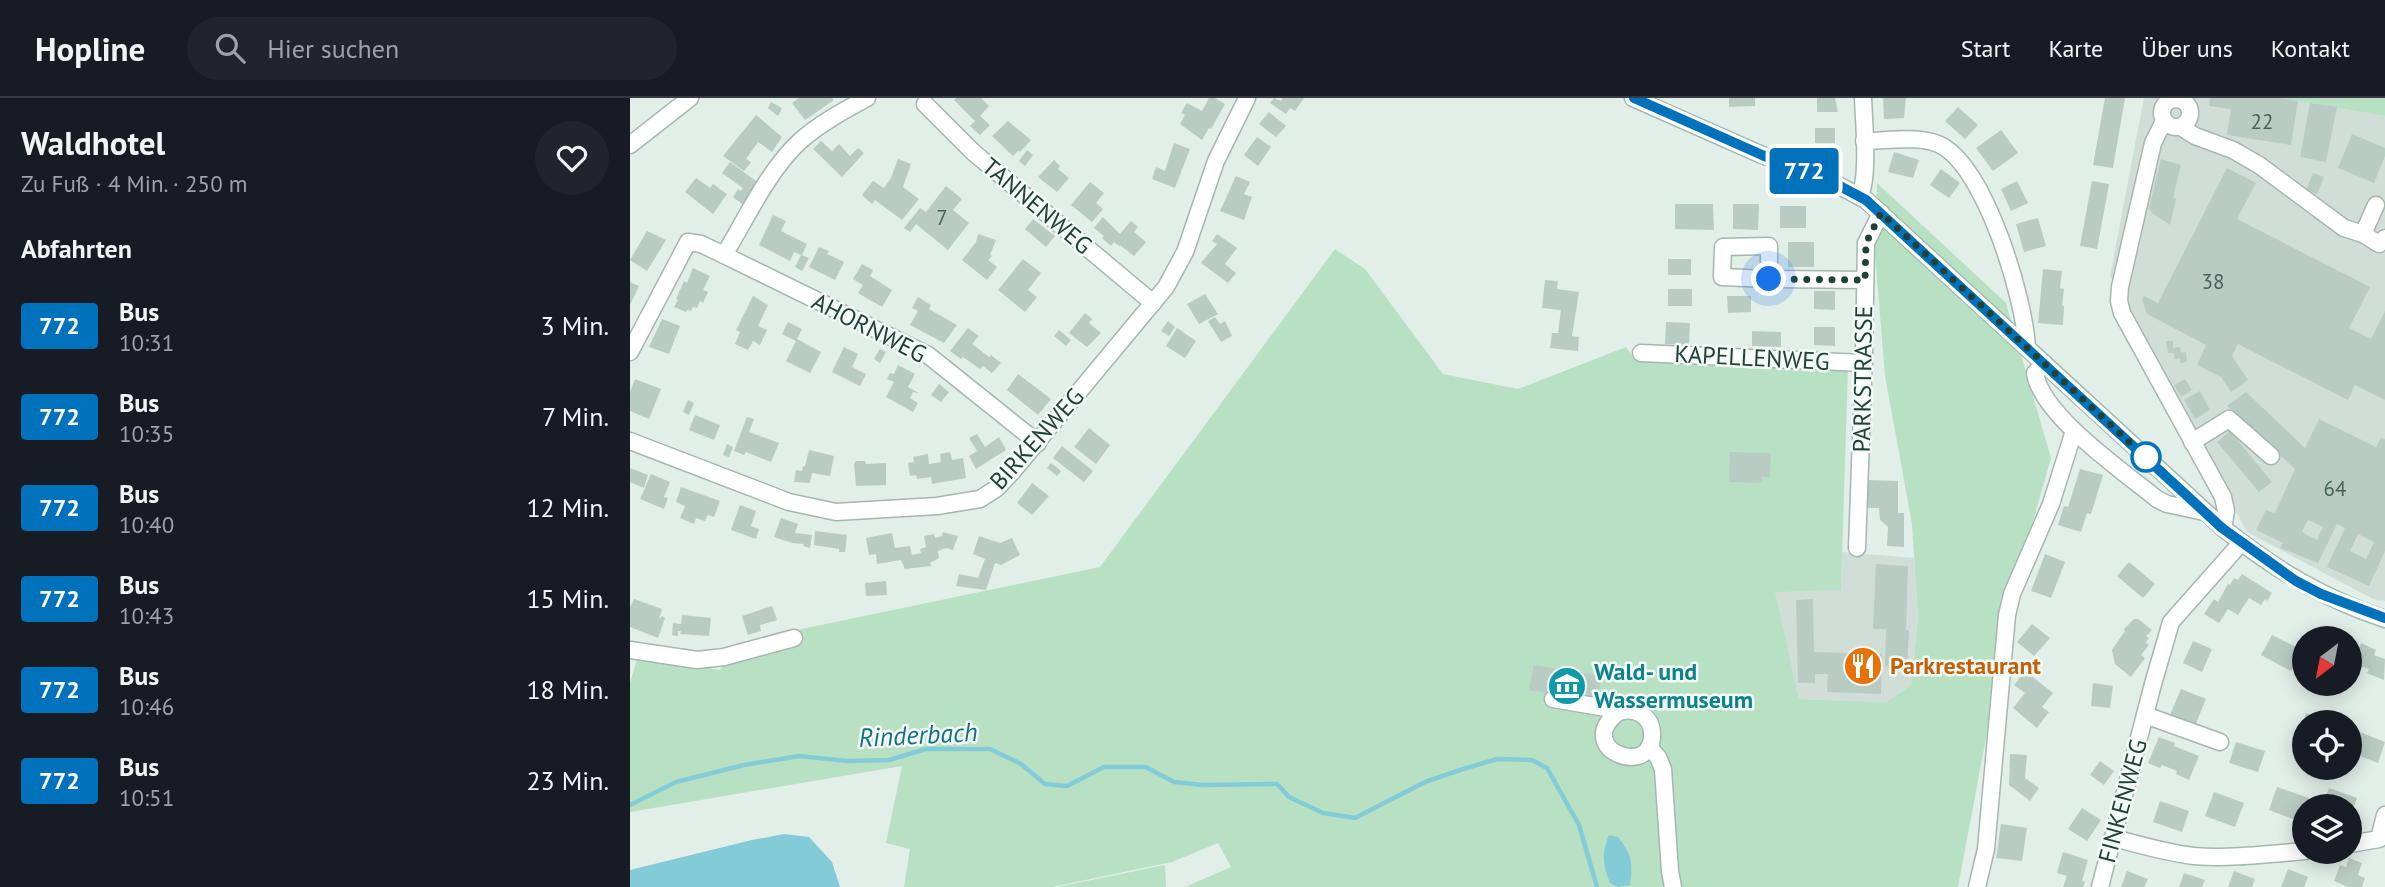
<!DOCTYPE html>
<html lang="de">
<head>
<meta charset="utf-8">
<style>
  :root { --surface:#171b24; --page:#20242c; --text:#f1f3f6; --muted:#9ea1a6; --line:#363941 }
  body { margin:0; font-family:"PT Sans",sans-serif; background:var(--page); color:var(--text); height:100vh; display:flex; flex-direction:column; font-size:26px; white-space:nowrap }
  * { box-sizing:border-box; margin:0 }
  p { font-size:23px; color:var(--muted) }
  .icon { flex:none; width:38px; height:38px; fill:none; stroke:currentColor; stroke-width:2; stroke-linecap:round; stroke-linejoin:round }
  .map { position:relative; flex:1; overflow:hidden }
  .drawer { display:flex; flex-direction:column; background:var(--surface); width:630px }
  .drawer>* { flex:none }
  .badge { padding:0 14px; border-radius:5px; font-size:24px; line-height:46px }
  .needle { width:46px; rotate:212deg }
  .fabs { position:absolute; left:1662px; top:528px; display:grid; gap:14px }
  .fabs a { display:grid; place-items:center; width:70px; height:70px; border-radius:50%; background:var(--surface); box-shadow:0 4px 18px #0003; font-size:35px }
  .you { position:absolute; width:35px; height:35px; margin:-18px; border:5px solid #fff; border-radius:50%; background:#1a73e8; box-shadow:0 0 0 10px #1a73e833 }
  .map>.badge { position:absolute; translate:-50% -50%; box-shadow:0 0 0 4px #fff }
  h2 { padding:0 21px; font-size:26px; line-height:63px }
  .round { display:grid; place-items:center; flex:none; width:74px; height:74px; border-radius:37px; background:var(--page) }
  .headline { display:flex; align-items:center; justify-content:space-between; height:119px; padding:0 21px }
  h1 { font-size:33px; font-weight:600; line-height:52px }
  ul { padding:0; list-style:none }
  li { display:flex; align-items:center; gap:21px; height:91px; padding:0 21px }
  li div { flex:1 }
  li b { display:block; font-size:26px }
  li em { font-style:normal }
  li .badge { min-width:77px; font-weight:700; text-align:center }
  header { display:flex; align-items:center; gap:42px; box-sizing:border-box; height:98px; padding:0 35px; background:var(--surface); border-bottom:2px solid var(--line) }
  header strong { font-size:33px }
  nav { display:flex; gap:38px; margin-inline-start:auto; font-size:24px }
  .search { width:490px; height:63px; background:var(--page); display:flex; align-items:center; gap:18px; box-sizing:border-box; padding:0 24px; border-radius:38px; color:var(--muted); font-size:26px }
  main { display:flex; flex:1; min-height:0 }
  .map>svg:first-child { display:block }
</style>
</head>
<body>
<header>
<strong>Hopline</strong>
<div class="search"><svg class="icon" aria-label="search" viewBox="0 0 24 24"><circle cx="10" cy="10" r="6"/><path d="M15 15l6 6"/></svg>Hier suchen</div>
<nav><a>Start</a><a>Karte</a><a>Über uns</a><a>Kontakt</a></nav>
</header>
<main>
<section class="drawer">
<div class="headline"><div><h1>Waldhotel</h1><p>Zu Fuß · 4 Min. · 250 m</p></div><a class="round"><svg class="icon" aria-label="heart" viewBox="0 0 24 24"><path d="M12 20l-8-8c-3-5 5-10 8-4 3-6 11-1 8 4z"/></svg></a></div>
<h2>Abfahrten</h2>
<ul>
<li><span class="badge" style="background:#0072bc;color:#fff">772</span><div><b>Bus</b><p>10:31</p></div><em>3 Min.</em></li>
<li><span class="badge" style="background:#0072bc;color:#fff">772</span><div><b>Bus</b><p>10:35</p></div><em>7 Min.</em></li>
<li><span class="badge" style="background:#0072bc;color:#fff">772</span><div><b>Bus</b><p>10:40</p></div><em>12 Min.</em></li>
<li><span class="badge" style="background:#0072bc;color:#fff">772</span><div><b>Bus</b><p>10:43</p></div><em>15 Min.</em></li>
<li><span class="badge" style="background:#0072bc;color:#fff">772</span><div><b>Bus</b><p>10:46</p></div><em>18 Min.</em></li>
<li><span class="badge" style="background:#0072bc;color:#fff">772</span><div><b>Bus</b><p>10:51</p></div><em>23 Min.</em></li>
</ul>
</section>
<div class="map">
<svg width="1755" height="789" viewBox="0 0 1755 789">
  <rect width="100%" height="100%" fill="#e2eee8"/>
  <g fill="#d0ded7">
    <path d="M1514,0H1650L1755,18V503L1743,501L1617,434L1480,178Z"/>
    <path d="M1212,454L1284,460L1288,519L1281,587L1256,604L1169,601L1144,493L1211,492Z"/>
  </g>
  <g fill="#b8e1c3">
    <path d="M1650,0H1755V18Z"/>
    <path d="M1247,85L1376,205L1421,360L1385,486L1328,789H555L601,769L588,745L542,764L422,789H274L280,751L256,745L272,668L0,714V585L8,558L90,572L102,550L162,533L470,469L705,151L735,171L813,276L888,291L996,249L1005,262L1218,268L1211,492L1145,494L1169,601L1256,604L1281,587L1288,519L1282,426L1255,278L1245,156Z"/>
    <path d="M535,767L536,789H427Z"/>
  </g>
  <g fill="#84cbd8">
    <path d="M154,736L179,739L202,764L210,789H0V772L122,742Z"/>
    <path d="M979,737L988,739C1002,757 1003,765 1000,787L988,789L980,785C973,767 971,756 979,737Z"/>
  </g>
  <g fill="none" stroke-linecap="round" stroke-linejoin="round">
    <path stroke="#84cbd8" stroke-width="4.5" d="M0,707L46,684L114,667L169,658L217,663L259,662L296,651H360L391,666L415,686L437,688L474,669H516L544,684L573,687L647,686L659,699L693,715L725,720L795,684L830,672L867,661L902,662L917,670L949,727L967,789"/>
  </g>
  <g fill="#b9ccc4" fill-rule="evenodd">
    <path d="M169,0H202L204,2L175,22L162,5Z"/>
    <path d="M326,0H351L359,8L350,18L360,27L350,37L340,28L345,23L324,2Z"/>
    <path d="M579,0H585L595,6L581,31L579,30L572,42L550,26L555,17L551,15L557,5L572,13Z"/>
    <path d="M644,0L651,3L653,0H674L665,13L660,10L656,16L640,5Z"/>
    <path d="M1099,0H1125V8L1099,9Z"/>
    <path d="M1187,0H1205L1208,14H1187Z"/>
    <path d="M1253,0H1276L1274,20L1254,21Z"/>
    <path d="M1475,0H1495L1483,70L1463,67Z"/>
    <path d="M1580,0H1650L1668,3L1661,47L1597,37L1601,11L1579,8Z"/>
    <path d="M141,4L152,10L148,18L138,10Z"/>
    <path d="M1680,5L1707,9L1696,64L1670,59Z"/>
    <path d="M1328,9L1348,27L1335,41L1315,23Z"/>
    <path d="M639,14L656,28L646,39L629,26Z"/>
    <path d="M126,17L152,39L142,54L128,44L116,61L121,64L114,73L93,58Z"/>
    <path d="M378,23L401,42L390,54L388,53L383,58L362,38Z"/>
    <rect x="1185" y="30" width="20" height="15"/>
    <path d="M1371,32L1388,55L1363,73L1346,50Z"/>
    <path d="M1722,36L1755,50V58L1744,85L1708,70Z"/>
    <path d="M627,39L641,49L628,68L614,57Z"/>
    <path d="M191,43L202,53L209,46L220,58L228,50L234,55L212,79L183,51Z"/>
    <path d="M544,45L560,51L545,90L522,81L526,69L535,73Z"/>
    <path d="M397,52L403,57L395,68L389,63Z"/>
    <path d="M1264,54L1289,62L1283,80L1258,74Z"/>
    <path d="M268,61L281,66L273,89L289,101L272,122L245,102L242,106L232,97L243,83L254,90L261,80Z"/>
    <path d="M1531,61L1551,67L1543,100L1546,101L1540,127L1522,115L1519,110Z"/>
    <path d="M424,62L430,68L428,71L439,80L427,94L408,79Z"/>
    <path d="M100,64L130,86L115,108L103,99L108,91L111,93L113,90L92,75Z"/>
    <path d="M1597,70L1626,85L1607,121L1740,189L1719,230L1741,241L1755,213V302L1725,287L1718,302L1608,246L1602,258L1618,282L1601,294L1591,279L1567,267L1576,247L1517,216L1512,201L1514,198L1528,205Z"/>
    <path d="M1311,71L1330,85L1319,100L1300,87Z"/>
    <path d="M1683,75L1694,79L1687,96L1676,92Z"/>
    <path d="M606,78L620,84L614,96L622,99L614,122L590,113Z"/>
    <path d="M66,80L80,90L83,86L97,96L83,116L55,94Z"/>
    <path d="M1387,83L1398,105L1381,113L1371,91Z"/>
    <path d="M1462,83L1479,86L1467,151L1450,148Z"/>
    <path d="M460,84L474,95L466,105L473,111L462,124L441,107Z"/>
    <path d="M316,88L332,101L323,112L339,125L318,152L286,126L280,134L274,130L290,110L296,114Z"/>
    <path d="M1045,106H1083L1084,132L1045,131Z"/>
    <path d="M1103,106H1129L1128,132L1103,131Z"/>
    <rect x="1150" y="108" width="26" height="22"/>
    <path d="M143,117L156,123L151,133L177,146L172,157L179,160L172,173L165,169L171,157L164,154L160,163L129,147Z"/>
    <path d="M473,119L490,136L501,123L508,129L504,134L516,144L504,158L490,147L489,148L484,144L481,148L472,140L474,138L464,130Z"/>
    <path d="M1408,120L1416,148L1394,154L1386,126Z"/>
    <path d="M403,121L425,138L416,149L395,131Z"/>
    <path d="M17,133L36,142L17,173L0,162Z"/>
    <path d="M348,136L366,142L360,157L362,158L358,162L367,169L357,182L332,162L346,144Z"/>
    <path d="M587,136L607,150L595,166L606,175L598,185L571,165L587,146L582,143Z"/>
    <rect x="1158" y="144" width="26" height="25"/>
    <path d="M189,149L199,153L197,156L214,164L205,182L179,169Z"/>
    <path d="M393,161L411,175L398,192L407,199L395,214L368,192Z"/>
    <rect x="1038" y="161" width="23" height="16"/>
    <path d="M232,166L243,172L240,178L262,192L252,209L228,195L233,187L223,181Z"/>
    <path d="M63,170L80,178L73,192L78,194L73,205L70,203L67,210L63,209L61,213L57,212L56,214L44,209L48,202L46,201L54,183L57,185Z"/>
    <path d="M1413,171L1432,173L1430,190L1434,191L1432,208H1434L1433,227L1408,225Z"/>
    <path d="M915,182L928,183L927,191L949,194L942,238L949,239L948,253L920,250L922,235H928L931,212L912,210Z"/>
    <path d="M0,184L9,188L0,207Z"/>
    <rect x="1038" y="191" width="24" height="17"/>
    <path d="M1184,193H1205V212L1184,211Z"/>
    <path d="M575,196L588,216L569,226L557,206Z"/>
    <path d="M123,198L138,207L128,228L137,232L130,247L123,243L118,252L105,246L110,234L106,232Z"/>
    <path d="M1097,198H1121V214L1098,215Z"/>
    <path d="M288,199L301,207L299,211L327,227L314,245L280,227L288,213L282,210Z"/>
    <path d="M455,215L462,221L459,225L471,235L457,249L439,235Z"/>
    <path d="M585,219L590,226L595,223L602,238L591,244L578,223Z"/>
    <path d="M32,221L50,228L39,256L19,249Z"/>
    <path d="M538,223L545,229L539,238L531,233Z"/>
    <path d="M158,224L172,231L167,241L191,254L180,275L156,263L166,243L152,236Z"/>
    <path d="M1036,224L1060,225L1059,247L1035,246Z"/>
    <path d="M1184,229H1205V248L1184,247Z"/>
    <path d="M338,230L349,238L342,246L359,259L361,257L371,265L362,275L353,268L350,271L333,259L331,261L320,253Z"/>
    <path d="M547,230L566,243L555,260L536,248Z"/>
    <path d="M429,232L441,242L436,248L424,238Z"/>
    <path d="M1122,233L1151,234V249L1122,248Z"/>
    <path d="M1536,243H1543V250L1550,249L1551,255L1556,254L1557,264L1550,265V260L1544,261V255H1538Z"/>
    <path d="M214,249L228,256L222,269L236,276L230,288L202,274Z"/>
    <path d="M250,251L256,254L250,265L244,261Z"/>
    <path d="M268,267L285,276L278,289L289,295L283,294L280,300L288,305L283,314L256,299L264,284L257,281L260,275L264,276Z"/>
    <path d="M388,276L421,301L408,317L377,292Z"/>
    <path d="M5,281L31,291L19,321L0,313V294Z"/>
    <path d="M1555,281L1562,292L1551,299L1544,287Z"/>
    <path d="M309,286L319,294L311,304L301,297Z"/>
    <path d="M1570,293L1580,312L1565,321L1554,302Z"/>
    <path d="M1616,294L1675,350L1689,321L1746,349L1751,340L1755,341V453L1739,488L1697,469L1715,430L1707,426L1688,465L1650,450L1653,445L1626,432L1636,412L1645,415L1665,371L1597,308ZM1678,422L1693,429L1687,442L1672,434ZM1728,436L1744,444L1736,461L1720,453Z"/>
    <path d="M58,302L64,305L59,317L53,314Z"/>
    <path d="M65,317L90,327L84,342L59,332Z"/>
    <path d="M117,319L124,321L119,334L149,345L141,364L116,354L114,357L104,353Z"/>
    <path d="M459,330L480,347L466,366L444,349Z"/>
    <path d="M1600,333L1642,384L1629,394L1587,344Z"/>
    <path d="M347,336L355,349L369,339L376,352L346,371L339,358L347,353L339,340Z"/>
    <path d="M97,346L103,349L99,359L93,357Z"/>
    <path d="M432,348L463,373L454,384L423,360Z"/>
    <path d="M179,352L204,358L200,378L182,375L180,385L164,384L166,372L172,373L173,368H175Z"/>
    <path d="M320,354L322,362L333,360L336,380L302,386L301,379L287,381L286,377L280,378L278,365L284,364L283,359L298,356L299,366L311,364L310,356Z"/>
    <path d="M1100,354L1141,355L1140,379H1132V385L1099,384Z"/>
    <path d="M226,363H235L236,366L256,365V387L226,388L224,366Z"/>
    <path d="M421,365L431,373L427,378L417,370Z"/>
    <path d="M0,370L18,377L14,390L0,384Z"/>
    <path d="M1450,371L1473,377L1461,416L1457,415L1451,434L1428,427L1434,408L1438,409Z"/>
    <path d="M21,376L40,384L34,399L38,400L34,411L10,401Z"/>
    <path d="M1236,382L1268,383V415H1274V449L1257,448L1258,429L1250,422L1249,410H1236Z"/>
    <path d="M402,385L419,398L402,417L387,405Z"/>
    <path d="M51,389L90,403L84,419L78,417L75,423L66,420L64,426L50,420L55,408L46,404Z"/>
    <path d="M110,407L126,413L121,428L129,431L126,441L101,432Z"/>
    <path d="M151,420L168,426L165,435L182,437L180,450L173,448L174,446L162,445L144,439Z"/>
    <path d="M185,433L217,437L215,454H209V451L184,447Z"/>
    <path d="M313,434L328,438L323,452L316,450L308,453L309,460L300,465L301,468L275,471L271,462L247,466L246,456L239,457L236,440L262,435L265,450L280,448L282,457L291,455L290,451L296,449L294,438L304,436L305,440L312,438Z"/>
    <path d="M349,438L370,445L382,440L390,457L371,467L365,465L356,492L326,488L329,476L348,480L355,461L343,456Z"/>
    <path d="M1415,456L1435,464L1421,500L1401,493Z"/>
    <path d="M1499,464L1525,486L1513,500L1487,478Z"/>
    <path d="M1246,466L1278,468L1276,532H1279L1277,569L1255,568L1256,531H1243Z"/>
    <path d="M1612,476L1642,495L1637,503L1635,501L1631,507L1619,500L1608,517L1598,511L1589,525L1574,516L1584,501L1588,504L1598,486L1600,487L1604,480L1608,482Z"/>
    <path d="M256,483L257,497L236,498L235,485Z"/>
    <path d="M4,501L32,511L29,521L32,518L35,520L28,540L0,529V509Z"/>
    <path d="M1183,501L1184,554L1252,556L1251,596L1197,594L1198,576H1185V585H1168L1166,502Z"/>
    <path d="M142,508L147,522L130,527L131,533L118,537L112,518Z"/>
    <path d="M52,517L81,520L79,538L50,536L51,533H48V538L42,537L43,525L51,526Z"/>
    <path d="M1504,521H1508L1522,532L1516,538L1519,540L1516,544L1519,547L1511,557L1515,560L1501,579L1485,566L1482,552L1495,533L1494,531Z"/>
    <path d="M1402,526L1420,540L1404,558L1387,544Z"/>
    <path d="M1642,537L1672,552L1661,573L1631,557Z"/>
    <path d="M1563,543L1582,551L1572,574L1553,565Z"/>
    <path d="M1731,545L1746,552L1744,557L1755,561L1754,582L1737,575L1739,571L1723,565L1720,571V547L1729,551Z"/>
    <path d="M904,567L972,578L967,603L899,592Z"/>
    <path d="M1395,573L1423,595L1412,609L1419,614L1407,630L1383,610L1395,595L1384,587Z"/>
    <path d="M1463,585L1483,588L1480,610L1461,608Z"/>
    <path d="M1551,591L1576,601L1565,628L1540,617Z"/>
    <path d="M1676,615L1702,624V625H1675V637L1669,635Z"/>
    <path d="M1727,633L1755,644L1748,665L1720,654Z"/>
    <path d="M1529,639L1545,645L1544,648L1569,658L1559,682L1546,676L1547,673L1532,667L1530,670L1518,665Z"/>
    <path d="M1606,644L1635,653L1628,674L1599,665Z"/>
    <path d="M1380,656L1397,657L1395,680L1409,690L1400,703L1379,687Z"/>
    <path d="M1470,663L1484,673L1474,687L1460,677Z"/>
    <path d="M1647,689L1679,700L1671,724L1639,712Z"/>
    <path d="M1699,690L1727,700L1721,717L1720,709H1692Z"/>
    <path d="M1584,694L1614,705L1605,729L1575,718Z"/>
    <path d="M1530,703L1559,713L1552,734L1523,724Z"/>
    <path d="M1452,710L1471,722L1457,743L1438,731Z"/>
    <path d="M1371,726L1397,730L1392,763L1366,760Z"/>
    <path d="M1433,754L1458,762L1452,783L1455,784L1453,789H1433L1437,778L1427,775Z"/>
    <path d="M1719,760L1732,765L1728,777L1735,780L1732,789H1718L1704,783L1710,767L1716,769Z"/>
    <path d="M1658,771L1678,779L1674,789H1651Z"/>
    <path d="M1497,773L1518,781L1514,789H1491Z"/>
    <path d="M1604,773L1625,781L1622,789H1598Z"/>
    <path d="M1554,775L1575,782L1572,789H1549Z"/>
  </g>
  <g fill="none" stroke-linecap="round" stroke-linejoin="round">
    <defs>
      <g id="minor">
        <path d="M1003,0L1132,57L1206,86L1236,102L1593,430C1644,471 1692,500 1755,521"/>
        <circle cx="1546" cy="15" r="14"/>
        <path d="M295,6L343,54L523,205"/>
        <path d="M1534,23L1523,45L1490,189L1489,203L1492,215L1593,399L1596,413L1593,430"/>
        <path d="M1551,29L1565,38L1603,52L1629,67L1714,130L1733,136L1749,146L1755,140"/>
        <path d="M1234,43C1258,43 1293,36 1314,49C1357,76 1394,199 1397,249"/>
        <path d="M0,47L60,0"/>
        <path d="M1230,97C1239,78 1234,24 1233,0"/>
        <path d="M1733,136L1746,107"/>
        <path d="M94,157L298,257L408,345"/>
        <path d="M1139,181L1092,179L1093,149L1139,148V181L1235,182"/>
        <path d="M0,254L58,144L71,146L94,157C116,121 138,73 169,44C189,26 213,13 237,0"/>
        <path d="M1011,255L1234,265"/>
        <path d="M1414,265L1405,275C1411,317 1494,374 1527,401L1537,406L1574,414"/>
        <path d="M0,343L159,404L206,414L307,408L350,401L367,390L383,373L536,189L555,154L586,63L617,0"/>
        <path d="M1562,344L1599,321L1641,358"/>
        <path d="M1227,450L1234,256L1236,145L1251,115"/>
        <path d="M0,552L67,562L94,559L164,540"/>
        <path d="M923,601L976,610L987,615C943,652 1024,681 1022,636C1022,617 1003,608 987,615"/>
        <path d="M1515,617L1590,644"/>
        <path d="M1019,649L1028,659L1033,671L1040,773L1043,789"/>
        <path d="M1484,740C1510,747 1537,755 1564,758C1600,761 1639,756 1675,753"/>
        <path d="M1720,746L1749,741L1755,717"/>
        <path d="M1347,789L1356,751L1377,517L1382,496L1421,406L1444,333"/>
        <path d="M1470,789L1523,586L1541,524L1611,445"/>
      </g>
    </defs>
    <use href="#minor" stroke="#a4b7b0" stroke-width="19"/>
    <use href="#minor" stroke="#fff" stroke-width="16"/>
  </g>
  <g fill="none" stroke-linecap="round" stroke-linejoin="round">
    <defs>
      <path id="line" d="M1004,0L1132,57L1206,86L1236,102L1592,430L1666,483L1691,496L1755,520"/>
    </defs>
    <use href="#line" stroke="#fff" stroke-width="16"/>
    <use href="#line" stroke="#0072bc" stroke-width="10"/>
    <path stroke="#204138" stroke-width="7" stroke-dasharray="0 12.6" d="M1139,181L1235,182L1236,145L1251,115L1520,363L1516,359"/>
  </g>
  <defs>
    <symbol id="restaurant-disc" viewBox="-11 -11 22 22"><circle r="9.5" fill="#e8710a" stroke="#f3faf6"/><path d="M-5-6h1v4h1v-4h1v4h1v-4h1v5L-1.5 .5V6h-2V.5L-5-1ZM5-6V6H3V1.5H1.5Q1.5-4 5-6Z" fill="#fff"/></symbol>
    <symbol id="museum-disc" viewBox="-11 -11 22 22"><circle r="9.5" fill="#0f9aa8" stroke="#f3faf6"/><path d="M0-6L6-3V-2H-6V-3ZM-5-1h2V3h-2ZM-1-1h2V3h-2ZM3-1h2V3H3ZM-6 4H6V6H-6Z" fill="#fff"/></symbol>
  </defs>
  <g fill-rule="evenodd">
    <use href="#restaurant-disc" x="1211" y="546" width="44" height="44"/>
    <use href="#museum-disc" x="915" y="566" width="44" height="44"/>
  </g>
  <circle fill="#fff" stroke="#0072bc" stroke-width="3.5" cx="1516" cy="359" r="14"/>
  <g text-anchor="middle" stroke-width="5" stroke-linejoin="round" paint-order="stroke">
    <g font-size="21" fill="#46645b">
      <text x="1632" y="31">22</text>
      <text x="312" y="127">7</text>
      <text x="1583" y="191">38</text>
      <text x="1705" y="398">64</text>
    </g>
    <g font-size="24" fill="#204138" stroke="#f3faf6">
      <text transform="translate(407 108) rotate(40)" y="8">TANNENWEG</text>
      <text transform="translate(239 230) rotate(27)" y="8">AHORNWEG</text>
      <text transform="translate(1122 260) rotate(3)" y="8">KAPELLENWEG</text>
      <text transform="translate(1233 281) rotate(-89)" y="8">PARKSTRASSE</text>
      <text transform="translate(407 341) rotate(-48)" y="8">BIRKENWEG</text>
      <text transform="translate(1493 703) rotate(-75)" y="8">FINKENWEG</text>
    </g>
    <g font-size="24" font-weight="bold" fill="#c56008" stroke="#f3faf6" text-anchor="start">
      <text x="1260" y="576">Parkrestaurant</text>
    </g>
    <g font-size="24" font-weight="bold" fill="#0d838f" stroke="#f3faf6" text-anchor="start">
      <text x="964" y="582">Wald- und<tspan x="964" dy="28">Wassermuseum</tspan></text>
    </g>
    <g font-size="26" font-style="italic" fill="#137083" stroke="#f3faf6">
      <text transform="translate(288 637) rotate(-3)" y="9">Rinderbach</text>
    </g>
  </g>
</svg>
<div class="fabs">
<a><svg class="needle" viewBox="-14 -14 28 28"><path d="M0-13l5 13h-10z" fill="#e53935"/><path d="M0 13l5-13h-10z" fill="#9ea1a6"/></svg></a>
<a><svg class="icon" aria-label="locate" viewBox="0 0 24 24"><circle cx="12" cy="12" r="6"/><path d="M12 2v4M12 18v4M2 12h4M18 12h4"/></svg></a>
<a><svg class="icon" aria-label="layers" viewBox="0 0 24 24"><path d="M12 4l9 5-9 5-9-5zM3 14l9 5 9-5"/></svg></a>
</div>
<div class="you" style="left:1139px;top:181px"></div>
<b class="badge" style="left:1174px;top:73px;background:#0072bc;color:#fff">772</b>
</div>
</main>
</body>
</html>
